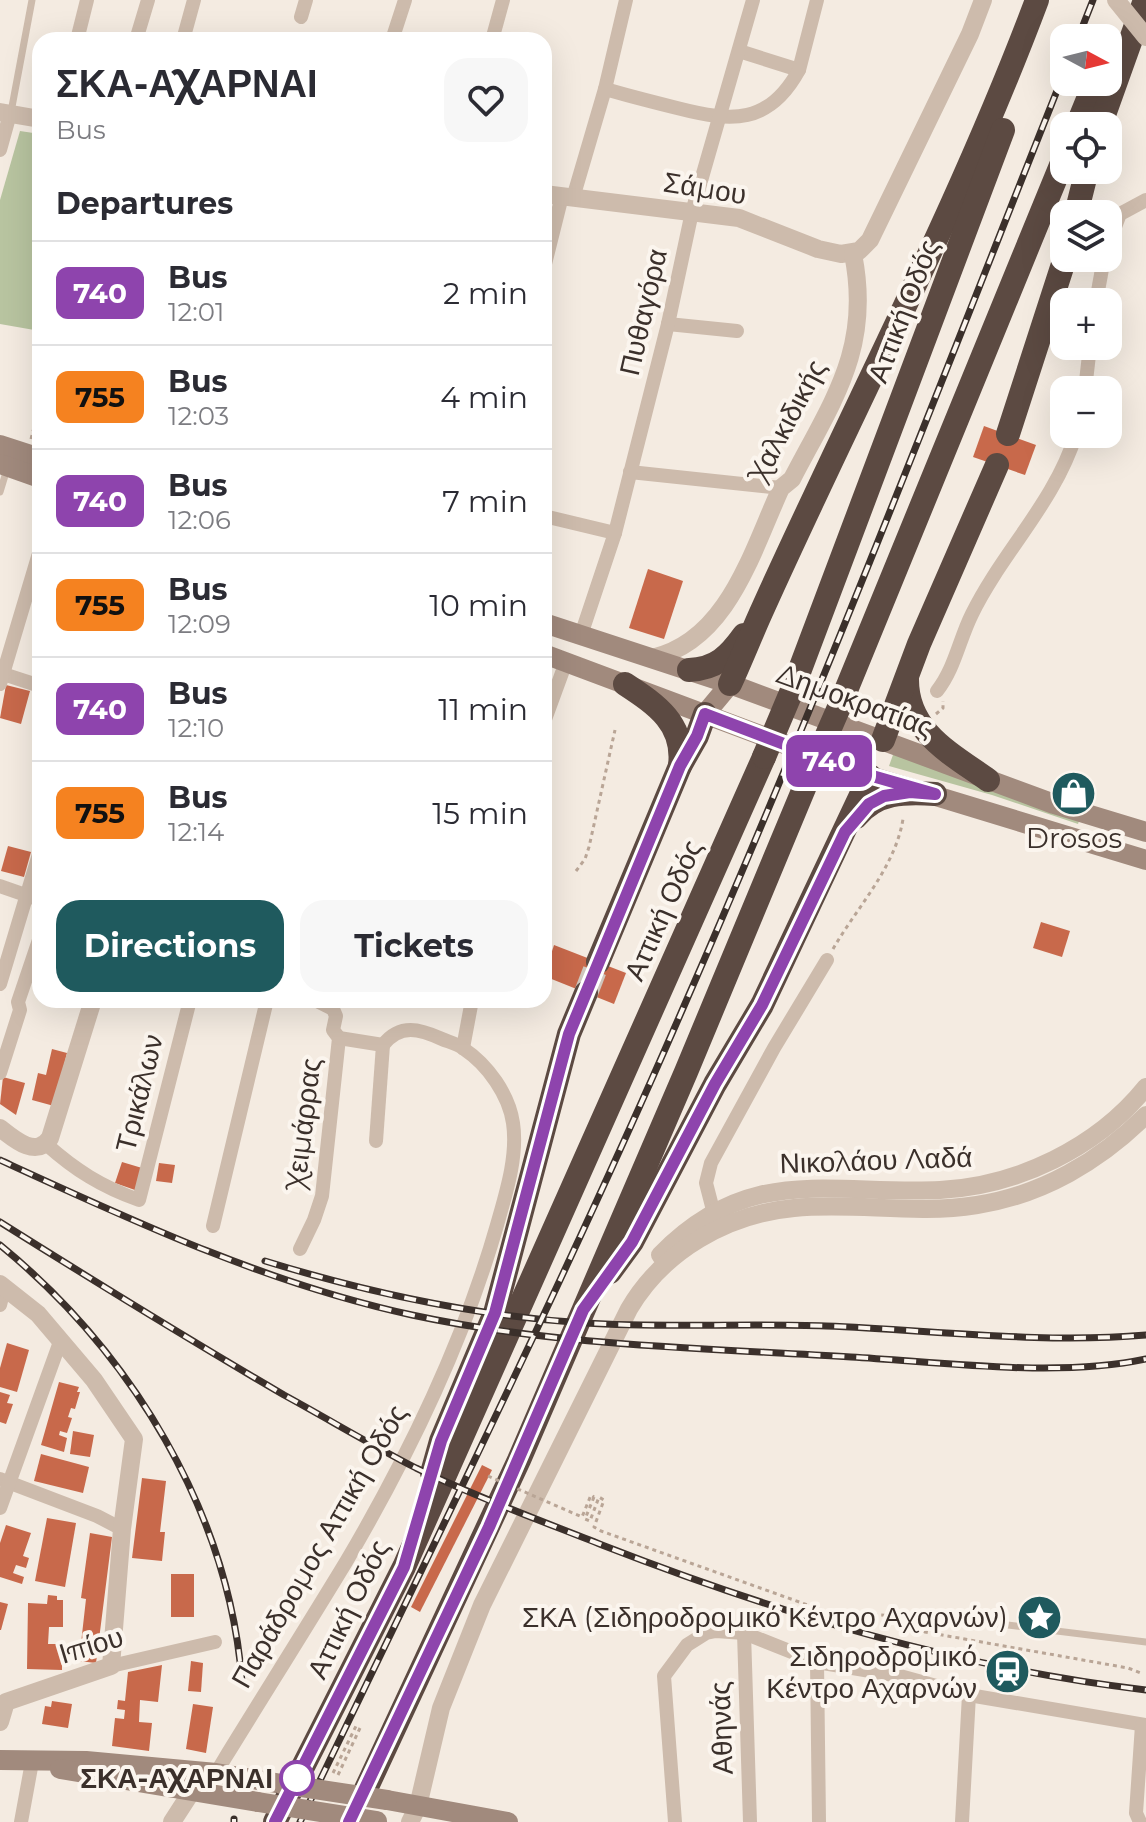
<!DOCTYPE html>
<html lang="en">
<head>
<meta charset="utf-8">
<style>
  :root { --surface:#fff; --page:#f7f7f7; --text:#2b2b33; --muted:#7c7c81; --line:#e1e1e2; --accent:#1f5a5e }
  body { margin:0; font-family:Montserrat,sans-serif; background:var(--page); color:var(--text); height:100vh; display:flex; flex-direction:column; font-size:30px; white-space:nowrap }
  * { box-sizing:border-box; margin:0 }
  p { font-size:26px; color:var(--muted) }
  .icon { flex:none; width:44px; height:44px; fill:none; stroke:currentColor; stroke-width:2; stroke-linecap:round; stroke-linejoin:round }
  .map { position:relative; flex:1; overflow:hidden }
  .sheet { position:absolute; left:32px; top:32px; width:520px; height:976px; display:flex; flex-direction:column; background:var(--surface); border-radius:24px; box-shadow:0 8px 32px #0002 }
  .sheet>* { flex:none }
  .badge { padding:0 16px; border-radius:12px; font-size:28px; line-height:52px }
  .needle { width:52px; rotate:97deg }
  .fabs { position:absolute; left:1050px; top:24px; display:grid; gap:16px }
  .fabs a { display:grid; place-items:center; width:72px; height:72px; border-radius:16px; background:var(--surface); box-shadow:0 8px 32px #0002; font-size:40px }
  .map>.badge { position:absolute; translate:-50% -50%; box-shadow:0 0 0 4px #fff }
  h2 { padding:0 24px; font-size:30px; line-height:72px }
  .round { display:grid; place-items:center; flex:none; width:84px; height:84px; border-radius:24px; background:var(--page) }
  .head { display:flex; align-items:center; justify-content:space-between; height:136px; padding:0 24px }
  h1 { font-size:38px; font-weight:700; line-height:60px }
  .action { display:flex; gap:16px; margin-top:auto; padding:16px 24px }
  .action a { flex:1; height:92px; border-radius:24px; background:var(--accent); color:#fff; font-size:32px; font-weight:700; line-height:92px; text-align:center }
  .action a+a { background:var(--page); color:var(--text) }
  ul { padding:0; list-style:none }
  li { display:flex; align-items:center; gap:24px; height:104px; padding:0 24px; border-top:2px solid var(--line) }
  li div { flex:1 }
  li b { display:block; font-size:30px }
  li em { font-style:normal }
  li .badge { min-width:88px; font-weight:700; text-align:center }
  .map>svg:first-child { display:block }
</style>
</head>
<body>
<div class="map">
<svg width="1146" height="1822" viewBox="0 0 1146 1822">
  <rect width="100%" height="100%" fill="#f4ebe1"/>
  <g fill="#b8c4a0">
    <path d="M20,131L40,134V331L0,324V200Z"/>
    <path d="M894,752L1080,818L1078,824L992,795L889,766Z"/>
  </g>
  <g fill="#c8694b">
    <path d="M984,426L1036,445L1025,475L973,457Z"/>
    <path d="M648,569L683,581L664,639L629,628Z"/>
    <path d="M6,685L30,691L21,724L0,718Z"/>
    <path d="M8,846L31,852L24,877L1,871Z"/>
    <path d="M1041,922L1070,931L1062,957L1033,948Z"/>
    <path d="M554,945L626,973L614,1004L544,976Z"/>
    <path d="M52,1049L67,1053L54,1106L32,1100L38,1073L46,1075Z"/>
    <path d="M3,1077L25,1083L16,1115L0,1104Z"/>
    <path d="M122,1162L142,1168L135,1190L115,1183Z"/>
    <path d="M159,1163L175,1165L172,1183L156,1181Z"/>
    <path d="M7,1343L29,1350L17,1392L0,1387V1368Z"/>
    <path d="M59,1382L79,1387L77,1392H80L75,1409L71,1408L68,1417L72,1418L67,1433L60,1431L59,1435L67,1438L64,1452L41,1445Z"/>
    <path d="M0,1392L10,1395L7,1403L13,1404L6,1424L0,1422Z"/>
    <path d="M73,1431L94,1435L90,1457L70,1454Z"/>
    <path d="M41,1454L89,1467L83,1493L34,1481Z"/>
    <path d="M482,1465L492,1470L420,1612L411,1607Z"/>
    <path d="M142,1478L166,1481L160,1532H165L162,1561L132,1558Z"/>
    <path d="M47,1518L76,1523L65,1587L35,1581Z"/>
    <path d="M6,1525L31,1533L23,1556L29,1558L26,1568L16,1565L13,1573L24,1577L22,1584L0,1577V1543Z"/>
    <path d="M90,1533L112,1537L96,1663L79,1661L86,1599L81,1598Z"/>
    <rect x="171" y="1574" width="23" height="43"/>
    <path d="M48,1595L57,1596V1600H63V1627H49L48,1644H62V1670L27,1669L28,1603L47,1604Z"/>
    <path d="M0,1602L8,1604L1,1630H0Z"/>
    <path d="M191,1661L203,1663L201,1692L188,1691Z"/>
    <path d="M162,1665L158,1702L140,1700L139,1722L152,1723L149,1751L112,1746L115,1718L124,1719L125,1710L117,1709L118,1700L125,1701L128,1672Z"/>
    <path d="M52,1701L72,1704L68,1728L42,1724L45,1706L51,1707Z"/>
    <path d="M193,1704L213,1707L206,1753L186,1749Z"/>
  </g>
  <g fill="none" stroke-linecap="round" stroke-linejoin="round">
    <path stroke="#cfc6bd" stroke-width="24" stroke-dasharray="24 12" stroke-linecap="butt" d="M586,993L598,962"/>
    <g stroke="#b9a596" stroke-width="3" stroke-dasharray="4 4" stroke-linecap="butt">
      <path d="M31,439L40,404"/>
      <path d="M936,714L943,708V701"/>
      <path d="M576,871L585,859L589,847L615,730"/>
      <path d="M833,949C857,907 895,868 903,819"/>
      <path d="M594,1497L585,1519L590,1521L599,1497L604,1500L594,1527L601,1531L830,1613L904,1616L925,1632L1128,1668L1143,1674"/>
      <path d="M333,1773L356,1726"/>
      <path d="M338,1775L360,1728"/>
    </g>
    <g stroke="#cdbbac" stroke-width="7">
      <path d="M11,112L32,0"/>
      <path d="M0,492L7,469"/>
      <path d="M934,1616L1146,1642"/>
    </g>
    <g stroke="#cdbbac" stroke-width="14">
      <path d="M301,17L306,0"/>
      <path d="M77,40L87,0"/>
      <path d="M136,40L148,0"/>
      <path d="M183,40L194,0"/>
      <path d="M392,40L405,0"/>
      <path d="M492,40L503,0"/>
      <path d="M739,51L799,70L817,0"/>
      <path d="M605,89C629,96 653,102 677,108C732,122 769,125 799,70"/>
      <path d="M0,150L10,114"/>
      <path d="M573,198L605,89L626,0"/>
      <path d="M1108,245L1120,214L1146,200"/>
      <path d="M544,268L562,196"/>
      <path d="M1096,302L1104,258"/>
      <path d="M668,324L737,331"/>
      <path d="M1085,390L1090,346"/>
      <path d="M630,472L781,488"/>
      <path d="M544,516L615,533"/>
      <path d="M581,635L615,533L668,324L692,212L753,0"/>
      <path d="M0,673L40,686"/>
      <path d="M0,684L40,550"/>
      <path d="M937,691C955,668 959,640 972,614C1003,551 1055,502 1076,434"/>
      <path d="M544,722L566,662"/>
      <path d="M0,886L40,900"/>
      <path d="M0,984L40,851"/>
      <path d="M463,1048L472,1000"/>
      <path d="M0,1073L20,1010L18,1002L40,937"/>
      <path d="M376,1141L383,1045"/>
      <path d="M46,1144C75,1170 102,1187 139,1200L190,1000"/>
      <path d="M714,1214L706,1183L711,1163L774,1048L827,960"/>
      <path d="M213,1226L267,1000"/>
      <path d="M300,1249L314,1220L322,1196L339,1038L333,1030L336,1016L333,1009L315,1000"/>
      <path d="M0,1305L4,1289"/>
      <path d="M0,1479L97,1516L122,1529"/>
      <path d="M0,1508L60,1342"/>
      <path d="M744,1633L750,1822"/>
      <path d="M817,1662L819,1822"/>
      <path d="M111,1666L215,1642"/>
      <path d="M192,1791L216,1773L225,1758C265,1693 306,1628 346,1562C409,1455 463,1344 497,1225C506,1193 518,1156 513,1123C509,1095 488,1065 464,1049C458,1044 449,1042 442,1039C420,1029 400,1023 383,1045L339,1038"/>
      <path d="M21,1822L32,1762"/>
      <path d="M675,1822L664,1676L687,1645L706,1633L716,1631L744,1633L817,1662L900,1676L969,1695L1146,1725"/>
      <path d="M962,1822L969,1695"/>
      <path d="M1140,1822L1136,1813L1142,1725"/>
    </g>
    <g stroke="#cdbbac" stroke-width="18">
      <path d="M0,112L40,119"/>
      <path d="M544,194L739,218L818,249L841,254L859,251L870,240L970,34L983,0"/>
      <path d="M652,658C728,641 752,551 781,488L792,479C833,400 872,348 853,254"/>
      <path d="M0,1128C15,1140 36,1158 50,1138L93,1000"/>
      <path d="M660,1255C750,1163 828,1195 940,1190C1017,1186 1097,1148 1146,1087"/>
      <path d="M0,1284L38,1314L94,1380L134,1439L122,1529L111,1666L6,1702L0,1722"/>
      <path d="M172,1822L192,1791"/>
      <path d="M410,1822L418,1806L441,1708L482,1605L629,1309C663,1251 727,1214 794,1208C856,1202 914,1215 977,1205C1042,1195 1100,1161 1146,1115"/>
    </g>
    <g stroke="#a18a7d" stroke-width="20">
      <path d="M0,445L40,458"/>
      <path d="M0,464L40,478"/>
      <path d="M544,623L730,684L1054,804L1146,832"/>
      <path d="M544,654L870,776L1146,860"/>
      <path d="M705,714L730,684"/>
      <path d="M0,1760L86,1761L216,1773L282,1784"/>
      <path d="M60,1769L258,1802"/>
      <path d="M387,1800L508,1822"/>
    </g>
    <g stroke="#5c4a42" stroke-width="24">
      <path d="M1077,126L1095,82"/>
      <path d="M1100,126L1145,0"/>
      <path d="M1076,214L1087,170"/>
      <path d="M1008,434L1065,258"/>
      <path d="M689,670C716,669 729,656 744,635"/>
      <path d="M907,680C907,731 950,753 988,780"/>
      <path d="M625,684C657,705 685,724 680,766"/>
      <path d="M730,684C742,658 752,632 764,606C855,404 959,208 1037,0"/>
      <path d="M793,688L1003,130"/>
      <path d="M840,705L1064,158"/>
      <path d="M883,740L919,644L997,465"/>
      <path d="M856,817C877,792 904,792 935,794"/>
      <path d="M598,962L680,766L697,736L705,714"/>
      <path d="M610,1272L632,1242L715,1084L762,1005L870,776"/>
      <path d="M432,1473L441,1441L495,1313L569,1034L586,993"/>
      <path d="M365,1791L519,1460L686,1072L810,774"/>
      <path d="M275,1822L404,1567L764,757"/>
    </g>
    <defs>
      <g id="rail">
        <path d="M1078,38L1093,0"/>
        <path d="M0,1160C133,1221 268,1284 412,1315C556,1346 704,1348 851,1357C942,1362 1057,1378 1146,1359"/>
        <path d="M0,1222C94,1281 188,1339 284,1395C328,1419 371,1445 416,1468C476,1497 539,1520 602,1545C777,1613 958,1668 1146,1690"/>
        <path d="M0,1245C131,1352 229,1512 242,1682"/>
        <path d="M265,1261C369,1293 476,1316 585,1323C665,1328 746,1323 826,1326C933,1330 1039,1344 1146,1335"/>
        <path d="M234,1822V1819"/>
        <path d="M300,1822C430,1551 564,1282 684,1006C819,698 940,385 1064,73"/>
      </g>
    </defs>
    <use href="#rail" stroke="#3b302b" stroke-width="7"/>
    <use href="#rail" stroke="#fbf5ee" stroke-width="4" stroke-dasharray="12" stroke-linecap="butt"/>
    <path stroke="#b9a596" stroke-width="3" stroke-dasharray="4 4" stroke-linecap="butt" d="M488,1476L582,1517L591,1495L594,1497"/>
    <path stroke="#cdbbac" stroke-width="18" d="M1116,0L1146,37"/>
    <g stroke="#a18a7d" stroke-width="20">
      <path d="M282,1784L387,1800"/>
      <path d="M258,1802L377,1821"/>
    </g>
    <g stroke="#5c4a42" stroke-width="24">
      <path d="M764,757L793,688"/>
      <path d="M810,774L840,705"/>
    </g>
  </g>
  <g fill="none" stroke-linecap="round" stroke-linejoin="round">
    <defs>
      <path id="line" d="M275,1822L404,1567L441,1441L495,1313L569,1034L680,766L697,736L705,714L855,771L935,794L910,792L884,796L869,804L845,832L762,1005L715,1084L632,1242L583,1310L489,1527L349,1822"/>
    </defs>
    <use href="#line" stroke="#fff" stroke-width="18"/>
    <use href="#line" stroke="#8e44ad" stroke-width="12"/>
  </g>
  <defs>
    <symbol id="shop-disc" viewBox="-11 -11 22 22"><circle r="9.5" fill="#1f5a5e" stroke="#fbf5ee"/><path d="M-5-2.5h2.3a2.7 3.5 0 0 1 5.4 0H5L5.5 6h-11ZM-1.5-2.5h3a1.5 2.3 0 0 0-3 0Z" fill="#fff"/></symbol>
    <symbol id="sight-disc" viewBox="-11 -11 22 22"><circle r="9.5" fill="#1f5a5e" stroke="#fbf5ee"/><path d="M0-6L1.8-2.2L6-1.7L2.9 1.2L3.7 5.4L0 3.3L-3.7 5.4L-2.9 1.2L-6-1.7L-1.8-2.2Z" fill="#fff"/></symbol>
    <symbol id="station-disc" viewBox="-11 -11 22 22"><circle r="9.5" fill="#1f5a5e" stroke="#fbf5ee"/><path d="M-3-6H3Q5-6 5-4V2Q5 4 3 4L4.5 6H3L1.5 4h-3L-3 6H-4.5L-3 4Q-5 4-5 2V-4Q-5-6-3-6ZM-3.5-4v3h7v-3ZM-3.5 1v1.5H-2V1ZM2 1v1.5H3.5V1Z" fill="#fff"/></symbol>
  </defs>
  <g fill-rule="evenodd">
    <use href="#shop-disc" x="1048" y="768" width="51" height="51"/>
    <use href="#sight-disc" x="1014" y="1592" width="51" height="51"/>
    <use href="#station-disc" x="982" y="1646" width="51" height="51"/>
  </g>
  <circle fill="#fff" stroke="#8e44ad" stroke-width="4" cx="297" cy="1778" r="16"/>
  <g text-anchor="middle" stroke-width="8" stroke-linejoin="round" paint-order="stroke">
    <g font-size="28" fill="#3b302b" stroke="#fbf5ee">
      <text transform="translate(705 188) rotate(9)" y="10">Σάμου</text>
      <text transform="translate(903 311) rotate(-69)" y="10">Αττική Οδός</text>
      <text transform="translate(643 312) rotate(-77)" y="10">Πυθαγόρα</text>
      <text transform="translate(787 420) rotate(-62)" y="10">Χαλκιδικής</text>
      <text transform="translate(855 700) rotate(20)" y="10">Δημοκρατίας</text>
      <text transform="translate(663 910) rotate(-66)" y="10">Αττική Οδός</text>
      <text transform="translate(139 1093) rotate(-76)" y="10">Τρικάλων</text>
      <text transform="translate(303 1123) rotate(-83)" y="10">Χειμάρρας</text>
      <text transform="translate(876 1160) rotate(-2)" y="10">Νικολάου Λαδά</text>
      <text transform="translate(319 1546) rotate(-60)" y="10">Παράδρομος Αττική Οδός</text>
      <text transform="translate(348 1609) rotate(-64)" y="10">Αττική Οδός</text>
      <text transform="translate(91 1645) rotate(-17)" y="10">Ιπίου</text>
      <text transform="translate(721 1728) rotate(-92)" y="10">Αθηνάς</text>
    </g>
    <g font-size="28" fill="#3b302b" stroke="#fbf5ee" text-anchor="end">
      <text x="1074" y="848" text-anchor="middle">Drosos</text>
      <text x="1008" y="1627">ΣΚΑ (Σιδηροδρομικό Κέντρο Αχαρνών)</text>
      <text x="977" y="1666">Σιδηροδρομικό<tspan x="977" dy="32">Κέντρο Αχαρνών</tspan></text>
    </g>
    <g font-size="28" font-weight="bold" fill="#3b302b" stroke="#fbf5ee" text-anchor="end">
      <text x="273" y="1788">ΣΚΑ-ΑΧΑΡΝΑΙ</text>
    </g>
  </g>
</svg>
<div class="fabs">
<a><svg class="needle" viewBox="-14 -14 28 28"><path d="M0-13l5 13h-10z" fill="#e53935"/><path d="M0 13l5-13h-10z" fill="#7c7c81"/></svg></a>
<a><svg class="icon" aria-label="locate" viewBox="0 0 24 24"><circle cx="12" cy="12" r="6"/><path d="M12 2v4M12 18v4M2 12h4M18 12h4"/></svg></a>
<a><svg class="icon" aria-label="layers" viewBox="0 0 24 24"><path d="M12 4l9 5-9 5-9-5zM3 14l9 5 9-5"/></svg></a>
<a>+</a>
<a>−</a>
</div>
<b class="badge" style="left:829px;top:761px;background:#8e44ad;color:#fff">740</b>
<section class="sheet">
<div class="head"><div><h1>ΣΚΑ-ΑΧΑΡΝΑΙ</h1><p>Bus</p></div><a class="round"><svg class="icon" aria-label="heart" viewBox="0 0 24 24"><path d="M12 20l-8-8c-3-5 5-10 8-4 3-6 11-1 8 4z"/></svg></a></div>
<h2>Departures</h2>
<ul>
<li><span class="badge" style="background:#8e44ad;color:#fff">740</span><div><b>Bus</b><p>12:01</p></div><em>2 min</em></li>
<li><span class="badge" style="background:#f58220;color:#111">755</span><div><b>Bus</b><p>12:03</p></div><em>4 min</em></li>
<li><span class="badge" style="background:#8e44ad;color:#fff">740</span><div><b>Bus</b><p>12:06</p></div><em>7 min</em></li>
<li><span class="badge" style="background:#f58220;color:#111">755</span><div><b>Bus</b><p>12:09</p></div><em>10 min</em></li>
<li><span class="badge" style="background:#8e44ad;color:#fff">740</span><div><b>Bus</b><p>12:10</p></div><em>11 min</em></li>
<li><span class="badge" style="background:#f58220;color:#111">755</span><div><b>Bus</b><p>12:14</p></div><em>15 min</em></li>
</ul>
<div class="action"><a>Directions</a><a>Tickets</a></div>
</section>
</div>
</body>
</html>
